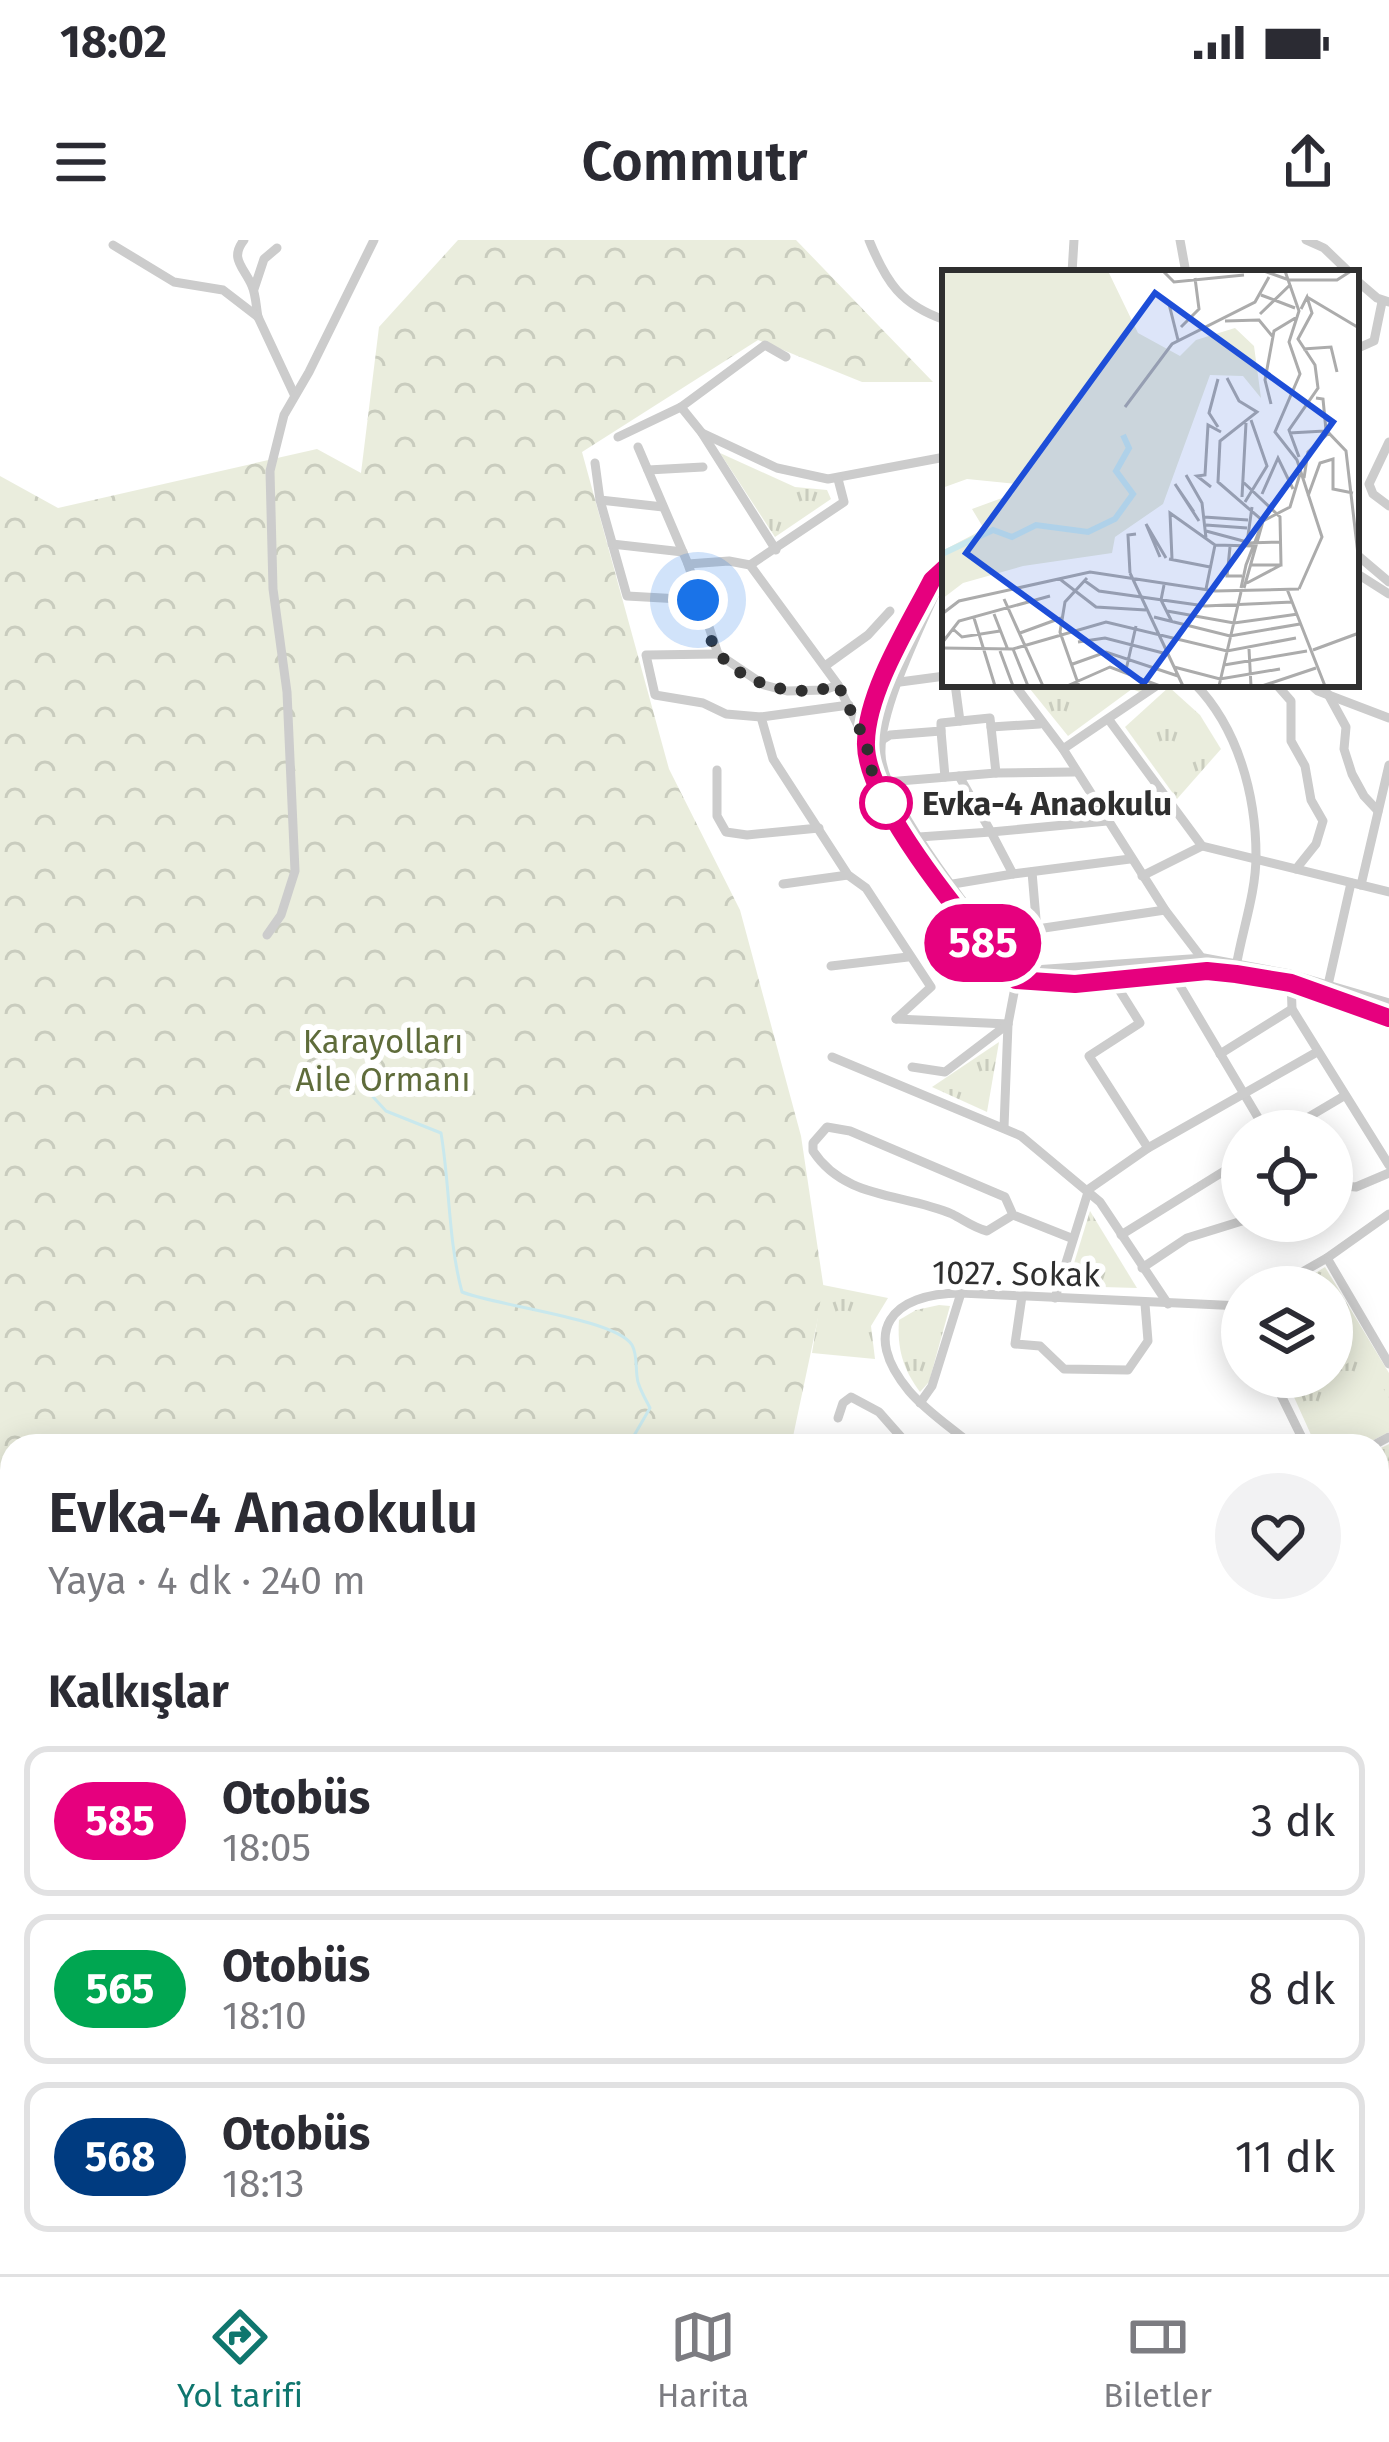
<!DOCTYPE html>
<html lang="tr">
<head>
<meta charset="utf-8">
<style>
  :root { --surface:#fff; --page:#f2f2f3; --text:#2b2b33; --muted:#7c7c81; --line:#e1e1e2; --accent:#0f766e }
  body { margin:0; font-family:"Fira Sans",sans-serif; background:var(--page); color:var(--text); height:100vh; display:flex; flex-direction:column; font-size:45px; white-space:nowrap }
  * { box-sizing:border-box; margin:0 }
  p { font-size:39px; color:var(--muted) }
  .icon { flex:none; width:66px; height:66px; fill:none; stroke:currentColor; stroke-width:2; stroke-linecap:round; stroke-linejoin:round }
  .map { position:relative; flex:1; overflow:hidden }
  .sheet { position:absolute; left:0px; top:1194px; width:1389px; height:840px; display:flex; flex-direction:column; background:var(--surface); border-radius:36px 36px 0 0; box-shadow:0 6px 30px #0003 }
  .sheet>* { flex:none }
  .badge { padding:0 24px; border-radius:39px; font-size:42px; line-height:78px }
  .tools { position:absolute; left:1221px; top:870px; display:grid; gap:24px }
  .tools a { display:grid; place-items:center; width:132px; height:132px; border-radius:50%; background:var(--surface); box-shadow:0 6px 30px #0003; font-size:60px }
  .you { position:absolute; width:60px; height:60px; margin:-30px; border:9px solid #fff; border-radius:50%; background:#1a73e8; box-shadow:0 0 0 18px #1a73e833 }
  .map>.badge { position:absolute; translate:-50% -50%; box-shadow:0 0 0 6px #fff }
  h2 { padding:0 48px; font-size:45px; line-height:108px }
  .round { display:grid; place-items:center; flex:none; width:126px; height:126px; border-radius:63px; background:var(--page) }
  .overview { display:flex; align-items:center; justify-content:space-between; height:204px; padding:0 48px }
  h1 { font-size:57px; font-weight:600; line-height:90px }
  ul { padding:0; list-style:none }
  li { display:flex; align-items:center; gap:36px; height:150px; margin:0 24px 18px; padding:0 24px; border:6px solid var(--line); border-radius:24px }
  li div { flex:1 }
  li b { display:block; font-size:45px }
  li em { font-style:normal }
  li .badge { min-width:132px; font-weight:700; text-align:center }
  .status { display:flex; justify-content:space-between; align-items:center; height:84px; padding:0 60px; background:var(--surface); direction:ltr }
  .status svg { height:33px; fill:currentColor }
  header { display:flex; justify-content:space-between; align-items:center; height:156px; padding:0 48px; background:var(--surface); font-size:54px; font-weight:600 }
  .tabs { display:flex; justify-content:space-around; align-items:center; height:168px; border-top:3px solid var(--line); background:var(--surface); font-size:33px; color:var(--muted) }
  .tabs a { display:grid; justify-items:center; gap:6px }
  .tabs .on { color:var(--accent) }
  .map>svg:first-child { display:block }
</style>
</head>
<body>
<div class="status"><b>18:02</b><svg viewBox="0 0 49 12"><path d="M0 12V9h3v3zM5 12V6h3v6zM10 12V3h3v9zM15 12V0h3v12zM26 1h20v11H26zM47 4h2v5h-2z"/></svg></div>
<header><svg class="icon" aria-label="menu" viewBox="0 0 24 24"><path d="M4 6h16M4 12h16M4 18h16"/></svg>Commutr<svg class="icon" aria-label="share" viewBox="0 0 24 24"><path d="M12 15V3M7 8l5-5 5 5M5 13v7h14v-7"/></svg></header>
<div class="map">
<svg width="1389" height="2034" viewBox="0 0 1389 2034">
  <defs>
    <pattern id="forest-crowns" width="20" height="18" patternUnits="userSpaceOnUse" patternTransform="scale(3)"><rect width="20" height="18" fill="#eaeddd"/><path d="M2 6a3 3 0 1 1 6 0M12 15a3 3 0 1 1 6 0" fill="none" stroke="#c9ccbe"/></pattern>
    <pattern id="park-tufts" width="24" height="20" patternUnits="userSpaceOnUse" patternTransform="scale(3)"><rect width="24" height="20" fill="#eaeddd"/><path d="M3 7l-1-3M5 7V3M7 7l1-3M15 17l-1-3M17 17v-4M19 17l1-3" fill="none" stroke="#c9ccbe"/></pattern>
  </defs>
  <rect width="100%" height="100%" fill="#fff"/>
  <g fill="url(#forest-crowns)">
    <path d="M458,0H796L933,142H862L758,100L582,212L669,529L740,670L801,896L824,1050L791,1206H12V1520L0,1488V236L58,268L317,209L361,233L379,87Z"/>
    <path d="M12,1569V2022H233L224,2034H0V1844L4,1837L0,1834V1583Z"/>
  </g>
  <g fill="url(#park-tufts)">
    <path d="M720,213L795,247L827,250L831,259L775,297Z"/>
    <path d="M1026,444H1151L1142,453L1132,449L1068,496Z"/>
    <path d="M1169,447L1200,475L1221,509L1177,559L1125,487Z"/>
    <path d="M999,802L987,872L932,847Z"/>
    <path d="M1090,971L1137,1048L1067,1046Z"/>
    <path d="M1325,1027L1389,1133V1192L1362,1206H1316L1285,1137H1332V1047H1293Z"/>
    <path d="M823,1045L888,1058L871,1086L875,1119L812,1113Z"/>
    <path d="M939,1065L950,1066L929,1142L920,1152C903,1129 897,1109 899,1080L916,1070Z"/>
    <path d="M1389,1204V1307L1377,1313V1210Z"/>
  </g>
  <g fill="#eaeddd">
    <path d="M1345,1078L1366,1112L1343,1126L1332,1107V1086Z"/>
    <path d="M1374,1133L1389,1158V1187L1380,1192L1353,1145Z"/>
    <path d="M1341,1154L1368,1200L1359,1206H1344L1320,1166Z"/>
  </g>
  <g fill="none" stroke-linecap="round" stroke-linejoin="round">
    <g stroke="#c9e8ed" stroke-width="3">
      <path d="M364,847L386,871L441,893C450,946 448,1000 462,1052C497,1066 616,1079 632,1105C638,1115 635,1131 638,1142C641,1152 646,1160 650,1168L628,1206"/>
      <path d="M0,1934L12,1924"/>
    </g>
    <g stroke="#ccc" stroke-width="9">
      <path d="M244,0C229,19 244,27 252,46C256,55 256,67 258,77"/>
      <path d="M869,0C886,42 901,65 945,80"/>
      <path d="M1180,0L1186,33"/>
      <path d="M1306,0L1324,8L1350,33"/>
      <path d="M113,5L174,42L223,50L258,77L294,154"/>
      <path d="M1072,33L1074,0"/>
      <path d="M1356,40L1377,58L1389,62"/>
      <path d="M254,49L264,19L277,8"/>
      <path d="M1356,109L1374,101L1382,62"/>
      <path d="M681,167L702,193L777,228L828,239L945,217"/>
      <path d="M702,193L776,310"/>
      <path d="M945,196V214"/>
      <path d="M618,197L681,167L765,105L786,117"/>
      <path d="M1389,202L1369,244L1373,254L1389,266"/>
      <path d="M638,207L688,324L718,414L764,445L787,451L824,450L838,445"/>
      <path d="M595,223L600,260L627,356L698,360"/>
      <path d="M648,230L703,227"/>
      <path d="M600,260L663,267"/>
      <path d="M612,304L683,312"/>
      <path d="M1356,314L1389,342"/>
      <path d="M688,324L729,321L750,325L844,262L838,239"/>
      <path d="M750,325L838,445L865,500"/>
      <path d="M945,328L931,339C909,385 867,451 866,502C864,562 970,688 1010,735L1016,740L1075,744L1206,731L1236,733L1291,744L1386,775"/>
      <path d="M945,331C926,377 879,466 881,514C882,562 985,694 1020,731L1204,718L1290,734L1389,763"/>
      <path d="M1356,333L1389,354"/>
      <path d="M718,414L646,415L655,455L703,463L726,474L761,477"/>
      <path d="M825,426L868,395L890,371"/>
      <path d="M900,442L945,436"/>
      <path d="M955,444L960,481"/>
      <path d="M1014,444L1063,509L1165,670L1204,721"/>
      <path d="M1195,444C1238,488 1256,555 1256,616C1256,653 1242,691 1236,727"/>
      <path d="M1276,444L1291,461V501L1305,526L1311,560L1323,581L1316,604L1296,629"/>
      <path d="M1310,444L1318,451L1389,478"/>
      <path d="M1328,454L1346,487L1344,509L1352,534L1364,556L1378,571"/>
      <path d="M849,465L761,477L773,519L848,635L866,648L931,747L896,779"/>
      <path d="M1109,480L1202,606"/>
      <path d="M991,487L996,533"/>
      <path d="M941,491L945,537"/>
      <path d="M882,500L890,495L941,491V483L990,478L991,487L1040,484"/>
      <path d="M1063,509L1159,444"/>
      <path d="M717,530V576L726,592L747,595L819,588"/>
      <path d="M959,536L991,592L1107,581"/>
      <path d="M887,542L996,533L1074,532"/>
      <path d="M919,597L991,592L1013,634L1130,619"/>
      <path d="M1032,632L1037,691"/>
      <path d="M1142,636L1202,606L1389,652"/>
      <path d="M783,644L848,635"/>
      <path d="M953,644L1013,634"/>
      <path d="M1361,645L1389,525"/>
      <path d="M267,695L281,675L295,631L287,452L273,349L270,231L284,175L309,132L374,0"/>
      <path d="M996,706L1044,688L1165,670"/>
      <path d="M831,726L908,717"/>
      <path d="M1173,734L1266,891"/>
      <path d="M1291,739L1292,769L1389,925"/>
      <path d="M1113,740L1140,783L1089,816L1148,908"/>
      <path d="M1328,745L1351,643"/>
      <path d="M896,779L1008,784"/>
      <path d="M1220,814L1292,769"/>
      <path d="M832,817L1021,896L1100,962L1168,1064"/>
      <path d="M912,827L945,832L1008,784"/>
      <path d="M1004,887L1008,784L1017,737"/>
      <path d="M1285,891L1344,856"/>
      <path d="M1227,930L1242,957"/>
      <path d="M1332,945L1356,947L1389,933"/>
      <path d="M1013,975L987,991C974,988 964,980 952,974C904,953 845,960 813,911V903L827,887L850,891L1005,957L1013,975L1071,998"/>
      <path d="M1121,995L1242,920"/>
      <path d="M1327,1018L1389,1124"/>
      <path d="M1142,1028L1187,998L1242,981"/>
      <path d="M1276,1047L1327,1018L1389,974"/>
      <path d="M1022,1056L1015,1104L1040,1106L1064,1129L1128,1130L1148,1101L1145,1064"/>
      <path d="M1055,1058L1089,949L1148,908L1317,812"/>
      <path d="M1272,1137L1306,1206"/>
      <path d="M920,1163L932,1146L961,1053"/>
      <path d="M838,1178L843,1163L851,1157L879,1172L909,1206"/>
      <path d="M820,1206L835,1201L843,1206"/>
      <path d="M973,1206C952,1188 927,1172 909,1151C860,1092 891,1053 961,1053L1242,1066"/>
      <path d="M1279,1206L1301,1196"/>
      <path d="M1372,1206L1389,1197"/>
      <path d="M1377,1433L1389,1427"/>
      <path d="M1377,1453L1389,1482"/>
      <path d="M1377,1530L1389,1525"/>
      <path d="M1377,1597L1389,1593"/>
      <path d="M1377,1687L1389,1682"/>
      <path d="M1377,1810L1389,1806"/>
      <path d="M1377,1907L1389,1905"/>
      <path d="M595,2022L615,2033"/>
      <path d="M651,2022L671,2034"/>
      <path d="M734,2022L741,2034"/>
      <path d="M830,2022L849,2034"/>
      <path d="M1243,2022L1248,2034"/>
      <path d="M527,2034L534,2022"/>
      <path d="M708,2034L717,2022"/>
      <path d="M807,2034L815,2022"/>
      <path d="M931,2034L941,2022"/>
      <path d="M1066,2034L1075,2022"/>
      <path d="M1379,2034L1380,2008"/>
    </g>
    <g stroke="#a7a7a7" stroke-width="12">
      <path d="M1389,771V778"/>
      <path d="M1377,1318L1389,1312"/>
      <path d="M1377,1337L1389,1331"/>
      <path d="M1377,1767L1389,1775"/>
      <path d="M1377,2009L1389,2007"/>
      <path d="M408,2034L415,2022"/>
      <path d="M423,2034L430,2022"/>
      <path d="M1263,2034L1318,2022"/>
    </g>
  </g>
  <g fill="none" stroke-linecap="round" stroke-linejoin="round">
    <defs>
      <path id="line" d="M945,328L932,340C909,385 867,451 866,502C863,561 971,688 1010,735L1016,740L1075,744L1207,731L1236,734L1291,743L1389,778"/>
    </defs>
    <use href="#line" stroke="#fff" stroke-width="27"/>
    <use href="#line" stroke="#e6007e" stroke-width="18"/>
    <path stroke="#2f2f2f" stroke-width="12" stroke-dasharray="0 21.6" d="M698,360C704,376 709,403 720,415C748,447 799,459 838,445L866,502L874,542L886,563"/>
  </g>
  <circle fill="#fff" stroke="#e6007e" stroke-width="6" cx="886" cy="563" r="24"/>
  <g text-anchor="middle" stroke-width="12" stroke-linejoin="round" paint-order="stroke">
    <g font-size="33" font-weight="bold" fill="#2f2f2f" stroke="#fff" text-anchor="start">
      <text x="922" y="575">Evka-4 Anaokulu</text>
    </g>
    <g font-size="33" fill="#5f6c3b" stroke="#fff">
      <text x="383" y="813">Karayolları<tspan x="383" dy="38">Aile Ormanı</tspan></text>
    </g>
    <g font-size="33" fill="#2f2f2f" stroke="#fff">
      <text transform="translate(1016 1033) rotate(1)" y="12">1027. Sokak</text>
    </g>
  </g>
  <g transform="translate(942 30)">
    <rect width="417" height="417" fill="#fff"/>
    <path d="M0,1H166L196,63L238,86L254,70L293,58L312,76L319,128L301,106L268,105L221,234L173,267L170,283L81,296L21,313L0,329V281L42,259L30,239L71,224L75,214L25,209L0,218Z" fill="#eaeddd"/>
    <path fill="none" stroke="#c9e8ed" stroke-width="6" d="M0,284L51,260L70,267L94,255L146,262L173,249L191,224L174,201L187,178L181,165"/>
    <path fill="none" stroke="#acacac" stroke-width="3" d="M221,1L232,12L302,5M322,1L347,10H395L409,1M343,1L357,41L347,72L358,104L333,162L355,190L380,267L357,319M319,25L353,38M365,27L417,58M227,34L236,70M318,44L349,14M283,51L317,50L331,67M239,57L257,39L253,8M361,79L389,77L395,102M285,108L297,131L315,142L278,171L276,212L321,251L348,237L358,204M276,109L267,143L276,157M374,128L381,129L384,160L404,181L417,293M329,134L323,110L332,61L355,47M183,137L230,74L313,32L327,7M347,163L383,161M357,187L347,160L376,118L373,95L356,69L370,43L365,27L359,39M244,205L260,233L264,268M362,208L366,182L388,162M300,211L338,247L339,295H308M269,217L255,206L263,205L266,155L279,162M320,224L336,188L351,219M366,226L378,193L391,189V219L411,223M300,227L304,153M303,232L325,196L309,150M310,237L305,273L339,272M252,242L233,214L257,251M262,247L306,250M264,255L305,258M264,261L305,272M288,277L285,306H300M218,287L204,254L224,288M227,289L268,297M230,289L228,243L273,275L312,276M188,303L186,265L194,264M188,303L241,416M119,310L154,337L204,340M143,311L157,321L263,336L351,332M305,313L339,295M222,315L219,330L230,352M299,318L304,295L321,251L302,318M264,319L273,275M345,319L383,416M62,329L101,416M225,341L292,353L356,344M0,344L17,331L148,302L273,321L357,319M52,344L66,380M212,347L288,366L358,354M32,348L53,416M11,359L20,367L58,361M78,363L119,348M136,372L163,368L225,384M0,373L17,351L108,326M0,378L71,379L164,352L285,381L354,368M71,379L86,416M307,379L309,416M371,380L417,363M58,381L71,416M128,395L164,382L236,406M282,395L365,381M232,397L278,409L338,399M184,400L194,356M125,416L168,397L218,416M137,416L118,362L123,332L145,308M277,416L299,322M320,416L374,398"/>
    <path fill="#1d4ed8" fill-opacity="0.15" stroke="#1d4ed8" stroke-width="6" d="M213,23L391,152L202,413L24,283Z"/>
    <rect width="417" height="417" fill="none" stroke="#2f2f2f" stroke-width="6"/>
  </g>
</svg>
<div class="tools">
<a><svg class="icon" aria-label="locate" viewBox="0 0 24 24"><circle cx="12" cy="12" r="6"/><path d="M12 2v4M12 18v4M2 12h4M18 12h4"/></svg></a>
<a><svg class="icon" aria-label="layers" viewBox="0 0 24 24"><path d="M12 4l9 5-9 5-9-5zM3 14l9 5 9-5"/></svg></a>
</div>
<div class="you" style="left:698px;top:360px"></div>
<b class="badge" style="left:983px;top:703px;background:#e6007e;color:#fff">585</b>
<section class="sheet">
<div class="overview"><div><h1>Evka-4 Anaokulu</h1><p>Yaya · 4 dk · 240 m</p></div><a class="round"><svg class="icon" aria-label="heart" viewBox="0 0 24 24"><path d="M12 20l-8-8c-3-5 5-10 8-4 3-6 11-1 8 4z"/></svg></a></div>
<h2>Kalkışlar</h2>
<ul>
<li><span class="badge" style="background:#e6007e;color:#fff">585</span><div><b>Otobüs</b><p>18:05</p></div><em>3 dk</em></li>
<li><span class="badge" style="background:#00a651;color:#fff">565</span><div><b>Otobüs</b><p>18:10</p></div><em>8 dk</em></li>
<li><span class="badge" style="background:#003b80;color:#fff">568</span><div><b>Otobüs</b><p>18:13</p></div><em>11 dk</em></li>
</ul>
</section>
</div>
<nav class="tabs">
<a class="on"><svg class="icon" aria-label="directions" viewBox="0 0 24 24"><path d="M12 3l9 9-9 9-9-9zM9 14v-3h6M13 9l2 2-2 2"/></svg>Yol tarifi</a>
<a><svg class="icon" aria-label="map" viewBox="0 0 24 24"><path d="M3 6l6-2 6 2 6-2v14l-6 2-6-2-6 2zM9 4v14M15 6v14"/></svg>Harita</a>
<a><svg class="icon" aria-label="tickets" viewBox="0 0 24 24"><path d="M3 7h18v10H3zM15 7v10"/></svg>Biletler</a>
</nav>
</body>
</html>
